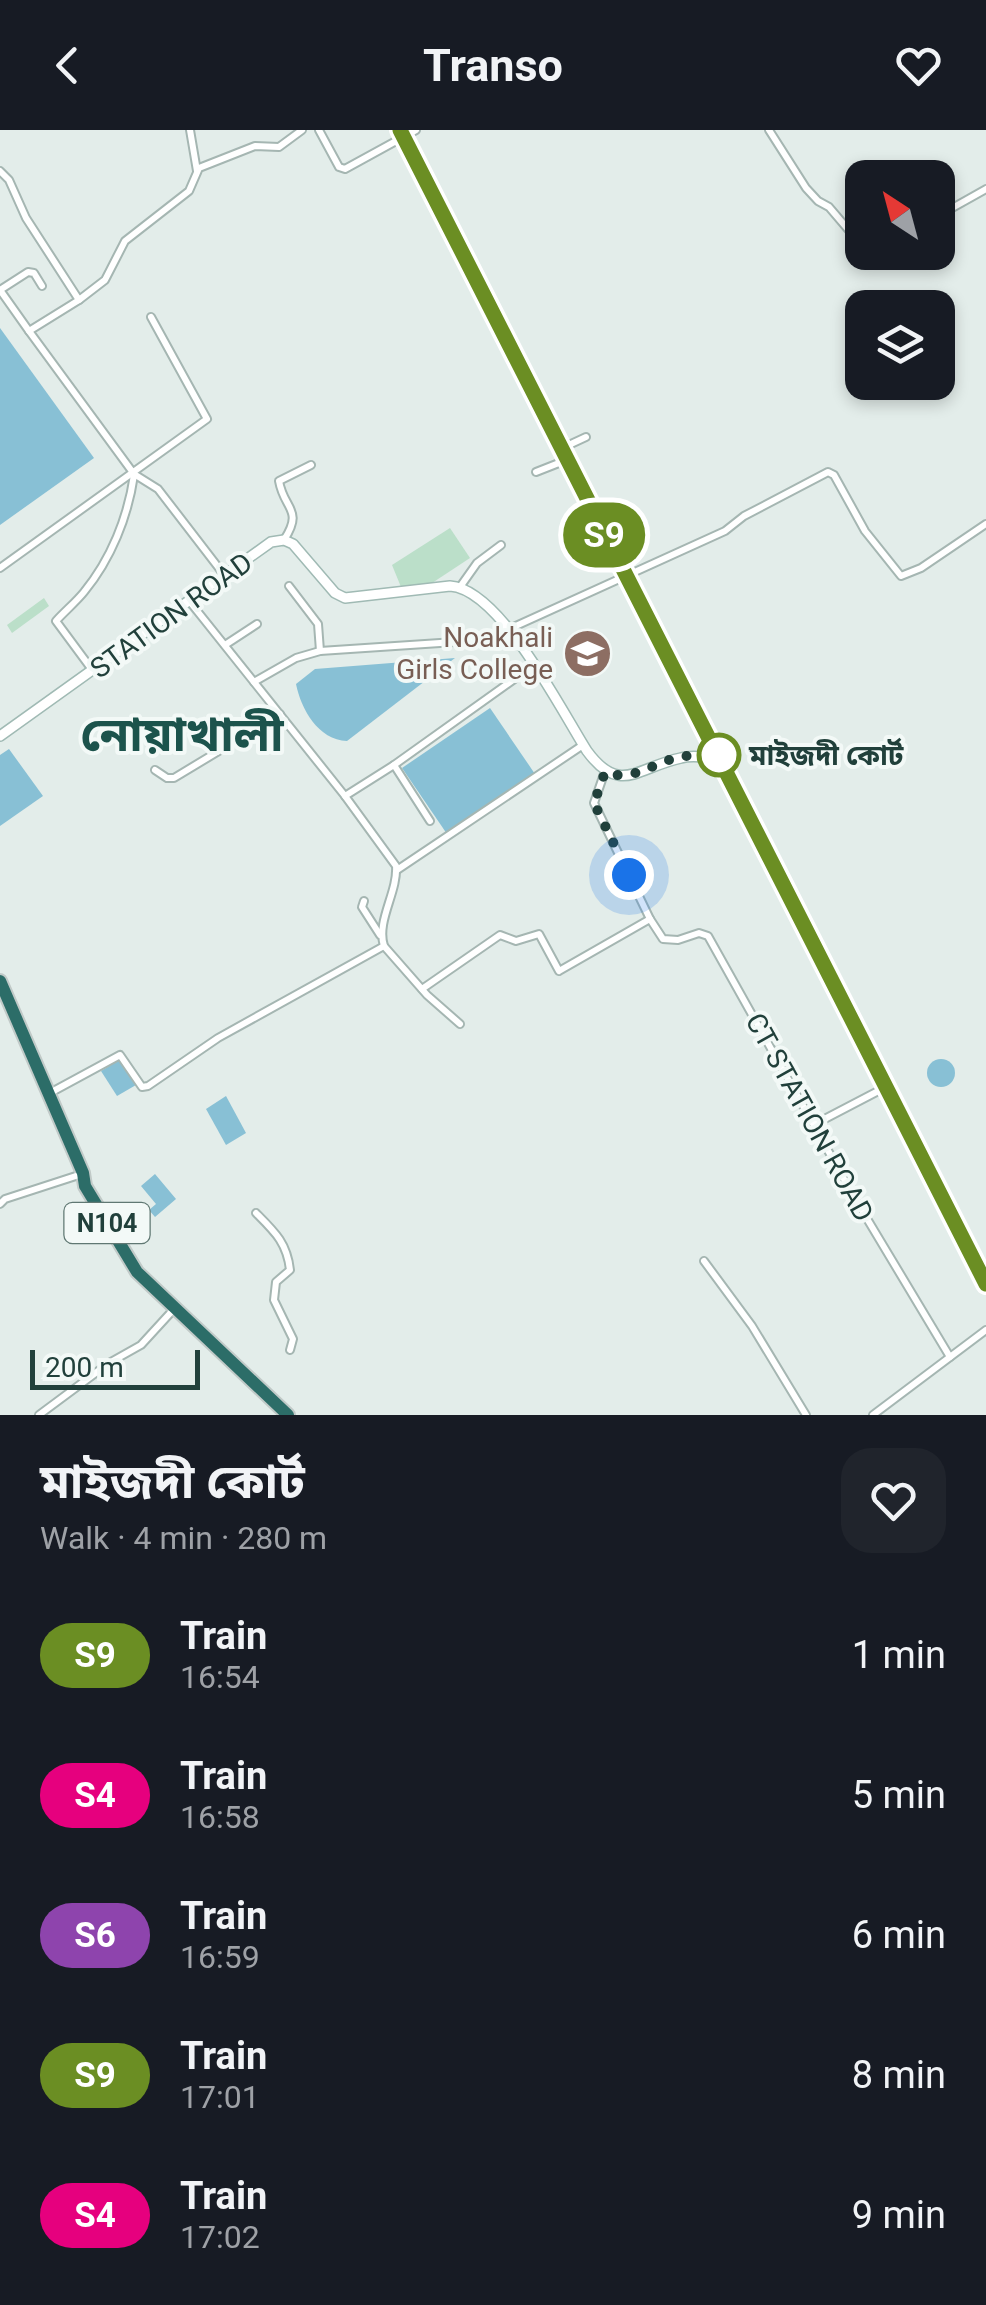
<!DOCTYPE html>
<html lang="en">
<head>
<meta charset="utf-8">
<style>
  :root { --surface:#171b24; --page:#20242c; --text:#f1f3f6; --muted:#9ea1a6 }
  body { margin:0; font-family:Roboto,"Noto Sans Bengali",sans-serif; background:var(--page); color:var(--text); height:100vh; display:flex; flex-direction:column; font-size:38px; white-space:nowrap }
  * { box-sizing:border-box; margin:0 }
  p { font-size:32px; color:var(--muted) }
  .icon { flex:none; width:55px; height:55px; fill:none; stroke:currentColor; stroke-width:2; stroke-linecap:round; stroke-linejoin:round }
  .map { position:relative; height:1285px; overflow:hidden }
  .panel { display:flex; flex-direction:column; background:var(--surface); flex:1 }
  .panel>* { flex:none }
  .badge { padding:0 20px; border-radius:32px; font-size:35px; line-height:65px }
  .needle { width:65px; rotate:324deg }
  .buttons { position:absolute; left:845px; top:30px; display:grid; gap:20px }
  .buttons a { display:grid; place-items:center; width:110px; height:110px; border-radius:20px; background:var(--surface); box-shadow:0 5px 15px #0003; font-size:50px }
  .scale { position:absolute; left:30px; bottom:25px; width:170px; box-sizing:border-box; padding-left:10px; border:5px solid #21403b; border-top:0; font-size:28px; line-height:35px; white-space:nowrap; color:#21403b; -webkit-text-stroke:8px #f3f9f7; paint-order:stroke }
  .you { position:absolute; width:50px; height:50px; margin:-25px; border:8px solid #fff; border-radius:50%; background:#1a73e8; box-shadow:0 0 0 15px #1a73e833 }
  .map>.badge { position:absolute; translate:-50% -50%; box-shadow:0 0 0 5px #fff }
  .round { display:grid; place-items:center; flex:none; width:105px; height:105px; border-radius:30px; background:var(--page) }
  .headline { display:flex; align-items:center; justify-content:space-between; height:170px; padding:0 40px }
  h1 { font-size:48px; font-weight:700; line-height:75px }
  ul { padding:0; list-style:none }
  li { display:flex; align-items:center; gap:30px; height:140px; padding:0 40px }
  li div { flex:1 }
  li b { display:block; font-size:38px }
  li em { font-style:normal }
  li .badge { min-width:110px; font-weight:700; text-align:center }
  header { display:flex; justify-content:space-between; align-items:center; height:130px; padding:0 40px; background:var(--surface); font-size:45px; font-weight:700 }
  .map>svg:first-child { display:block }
</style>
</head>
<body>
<header><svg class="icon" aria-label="back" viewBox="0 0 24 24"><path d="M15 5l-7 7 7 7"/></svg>Transo<svg class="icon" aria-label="heart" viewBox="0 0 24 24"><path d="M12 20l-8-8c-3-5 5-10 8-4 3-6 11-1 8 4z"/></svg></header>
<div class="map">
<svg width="986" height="1285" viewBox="0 0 986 1285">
  <rect width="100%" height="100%" fill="#e3edea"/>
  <g fill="#bbdfc9">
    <path d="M450,398L470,428L426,457H401L392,435Z"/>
    <path d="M44,468L49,476L12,503L7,495Z"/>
  </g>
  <g fill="#88c0d5">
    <path d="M0,198L94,328L0,395Z"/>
    <path d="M455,528L347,611C318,610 301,579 296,554L315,539Z"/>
    <path d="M490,578L535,644L447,704L402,638Z"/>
    <path d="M9,619L43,666L0,696V625Z"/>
    <circle cx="941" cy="943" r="14"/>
    <path d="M119,930L136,955L117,966L101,941Z"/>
    <path d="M226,966L246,1003L226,1015L206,979Z"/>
    <path d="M155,1044L176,1069L155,1087L149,1080L156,1074L141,1056Z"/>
  </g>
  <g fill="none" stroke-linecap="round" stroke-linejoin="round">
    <defs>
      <g id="street">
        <path d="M190,0L197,41"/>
        <path d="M319,0L339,37L345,39L416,0"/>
        <path d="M396,0L986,1159"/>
        <path d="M769,0L806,58L818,71L829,77L858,111L862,110"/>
        <path d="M0,41L9,50L26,88L79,170L105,150L125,111L189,61L199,38L255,16L279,17L302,0"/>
        <path d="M938,86L986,59"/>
        <path d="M0,160L29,201L79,170"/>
        <path d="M0,160L28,142L34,143L42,156"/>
        <path d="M29,201L134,344L158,359L225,446"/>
        <path d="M558,320L586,307"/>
        <path d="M536,342L564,331"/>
        <path d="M284,410C304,379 284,380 279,351L311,335"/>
        <path d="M0,438L207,289L151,187"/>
        <path d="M289,456L318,494L320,521"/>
        <path d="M460,457L477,433L501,415"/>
        <path d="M190,472L345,666L396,736C398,762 376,791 384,816L427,865L460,894"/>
        <path d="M225,515L257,494"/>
        <path d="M93,541L56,491C65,481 76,472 84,462C111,429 128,387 134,345"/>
        <path d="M254,552L296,528L320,521L485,510L725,401L744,386L828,342L834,345L865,401L901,446L921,438L986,394"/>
        <path d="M394,635L430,691"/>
        <path d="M155,640L167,648H174L280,584"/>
        <path d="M345,666L394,635L534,535"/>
        <path d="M397,740L583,615"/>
        <path d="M364,771L362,777L380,805"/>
        <path d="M650,789L663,809L678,810L699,803L708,806L854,1067L950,1227"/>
        <path d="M422,859L500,805L516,811L539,804L559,841L650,789L594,673L605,641"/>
        <path d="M48,964L120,925L142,957L148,956L218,908L384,816"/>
        <path d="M815,994L884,958"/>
        <path d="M0,1074L5,1069L82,1044"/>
        <path d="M256,1083C275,1102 287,1113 290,1140L276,1152L274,1170L293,1209L290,1220"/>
        <path d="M704,1131L752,1196L806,1285"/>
        <path d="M39,1285L109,1233L141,1215L174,1179"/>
        <path d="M873,1285L986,1200"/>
      </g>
      <path id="secondary" d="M0,606L271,412L284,410L293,414L335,463L345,468L450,456C500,459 561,580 587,621C620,666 638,637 681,628C691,625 703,627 713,628"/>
      <path id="highway" d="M0,851L83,1043L85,1056L137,1142L288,1285"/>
    </defs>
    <use href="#street" stroke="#a5b6b2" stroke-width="10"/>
    <use href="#secondary" stroke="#a0bab4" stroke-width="12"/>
    <use href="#highway" stroke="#c1cac8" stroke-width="16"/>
    <use href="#street" stroke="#fff" stroke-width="6"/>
    <use href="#secondary" stroke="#fff" stroke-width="9"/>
    <use href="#highway" stroke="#2c6d68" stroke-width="12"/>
    <defs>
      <path id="rail" d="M400,0L986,1154"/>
    </defs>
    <use href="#rail" stroke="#5c7b76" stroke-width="6"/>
    <use href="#rail" stroke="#f3f9f7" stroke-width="2.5" stroke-dasharray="8" stroke-linecap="butt"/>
  </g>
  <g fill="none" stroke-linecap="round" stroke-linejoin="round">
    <defs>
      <path id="line" d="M400,0L986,1154"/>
    </defs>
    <use href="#line" stroke="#fff" stroke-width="22"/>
    <use href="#line" stroke="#6b8e23" stroke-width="15"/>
    <path stroke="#21403b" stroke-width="10" stroke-dasharray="0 18" d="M629,745L594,673L605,642C633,654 657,629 686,626C698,625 708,629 719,625"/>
  </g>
  <defs>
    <symbol id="university-disc" viewBox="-11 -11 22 22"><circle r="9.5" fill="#8d6e63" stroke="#f3f9f7"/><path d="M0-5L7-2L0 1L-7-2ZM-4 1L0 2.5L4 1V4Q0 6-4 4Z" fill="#fff"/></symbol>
  </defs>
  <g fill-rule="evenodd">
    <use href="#university-disc" x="560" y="496" width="55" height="55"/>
  </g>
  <circle fill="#fff" stroke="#6b8e23" stroke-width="5" cx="719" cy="625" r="20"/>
  <g text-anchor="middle" stroke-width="8" stroke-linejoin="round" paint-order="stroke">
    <rect fill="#f3f9f7" stroke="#607873" stroke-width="2.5" x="64.5" y="1073" width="85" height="40" rx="8"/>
    <g font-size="25" font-weight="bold" fill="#21403b">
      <text x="107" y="1102">N104</text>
    </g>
    <g font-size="28" fill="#21403b" stroke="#f3f9f7">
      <text transform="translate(171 485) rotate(-36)" y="10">STATION ROAD</text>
      <text transform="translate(810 987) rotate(61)" y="10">CT STATION ROAD</text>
    </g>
    <g font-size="28" fill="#785e54" stroke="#f3f9f7" text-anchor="end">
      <text x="553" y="517">Noakhali<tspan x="553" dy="32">Girls College</tspan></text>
    </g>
    <g font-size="28" font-weight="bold" fill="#21403b" stroke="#f3f9f7" text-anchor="start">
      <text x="749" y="635">মাইজদী কোর্ট</text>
    </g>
    <g font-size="48" font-weight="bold" fill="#1c534c" stroke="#f3f9f7">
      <text x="182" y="621">নোয়াখালী</text>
    </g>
  </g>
</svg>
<div class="buttons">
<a><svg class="needle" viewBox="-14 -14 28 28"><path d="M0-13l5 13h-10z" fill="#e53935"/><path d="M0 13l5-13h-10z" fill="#9ea1a6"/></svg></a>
<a><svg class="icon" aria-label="layers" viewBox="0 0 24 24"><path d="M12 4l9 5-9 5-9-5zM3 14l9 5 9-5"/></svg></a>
</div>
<div class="scale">200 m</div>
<div class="you" style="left:629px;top:745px"></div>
<b class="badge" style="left:604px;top:405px;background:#6b8e23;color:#fff">S9</b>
</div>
<section class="panel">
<div class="headline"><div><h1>মাইজদী কোর্ট</h1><p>Walk · 4 min · 280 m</p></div><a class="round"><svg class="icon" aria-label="heart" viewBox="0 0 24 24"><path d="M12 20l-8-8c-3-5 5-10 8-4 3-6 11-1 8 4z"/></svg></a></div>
<ul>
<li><span class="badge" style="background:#6b8e23;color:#fff">S9</span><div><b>Train</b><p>16:54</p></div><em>1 min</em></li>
<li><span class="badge" style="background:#e6007e;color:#fff">S4</span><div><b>Train</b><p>16:58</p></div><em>5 min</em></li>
<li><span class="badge" style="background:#8e44ad;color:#fff">S6</span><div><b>Train</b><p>16:59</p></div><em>6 min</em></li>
<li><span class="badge" style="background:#6b8e23;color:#fff">S9</span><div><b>Train</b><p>17:01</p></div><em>8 min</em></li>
<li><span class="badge" style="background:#e6007e;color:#fff">S4</span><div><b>Train</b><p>17:02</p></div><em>9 min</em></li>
</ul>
</section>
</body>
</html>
